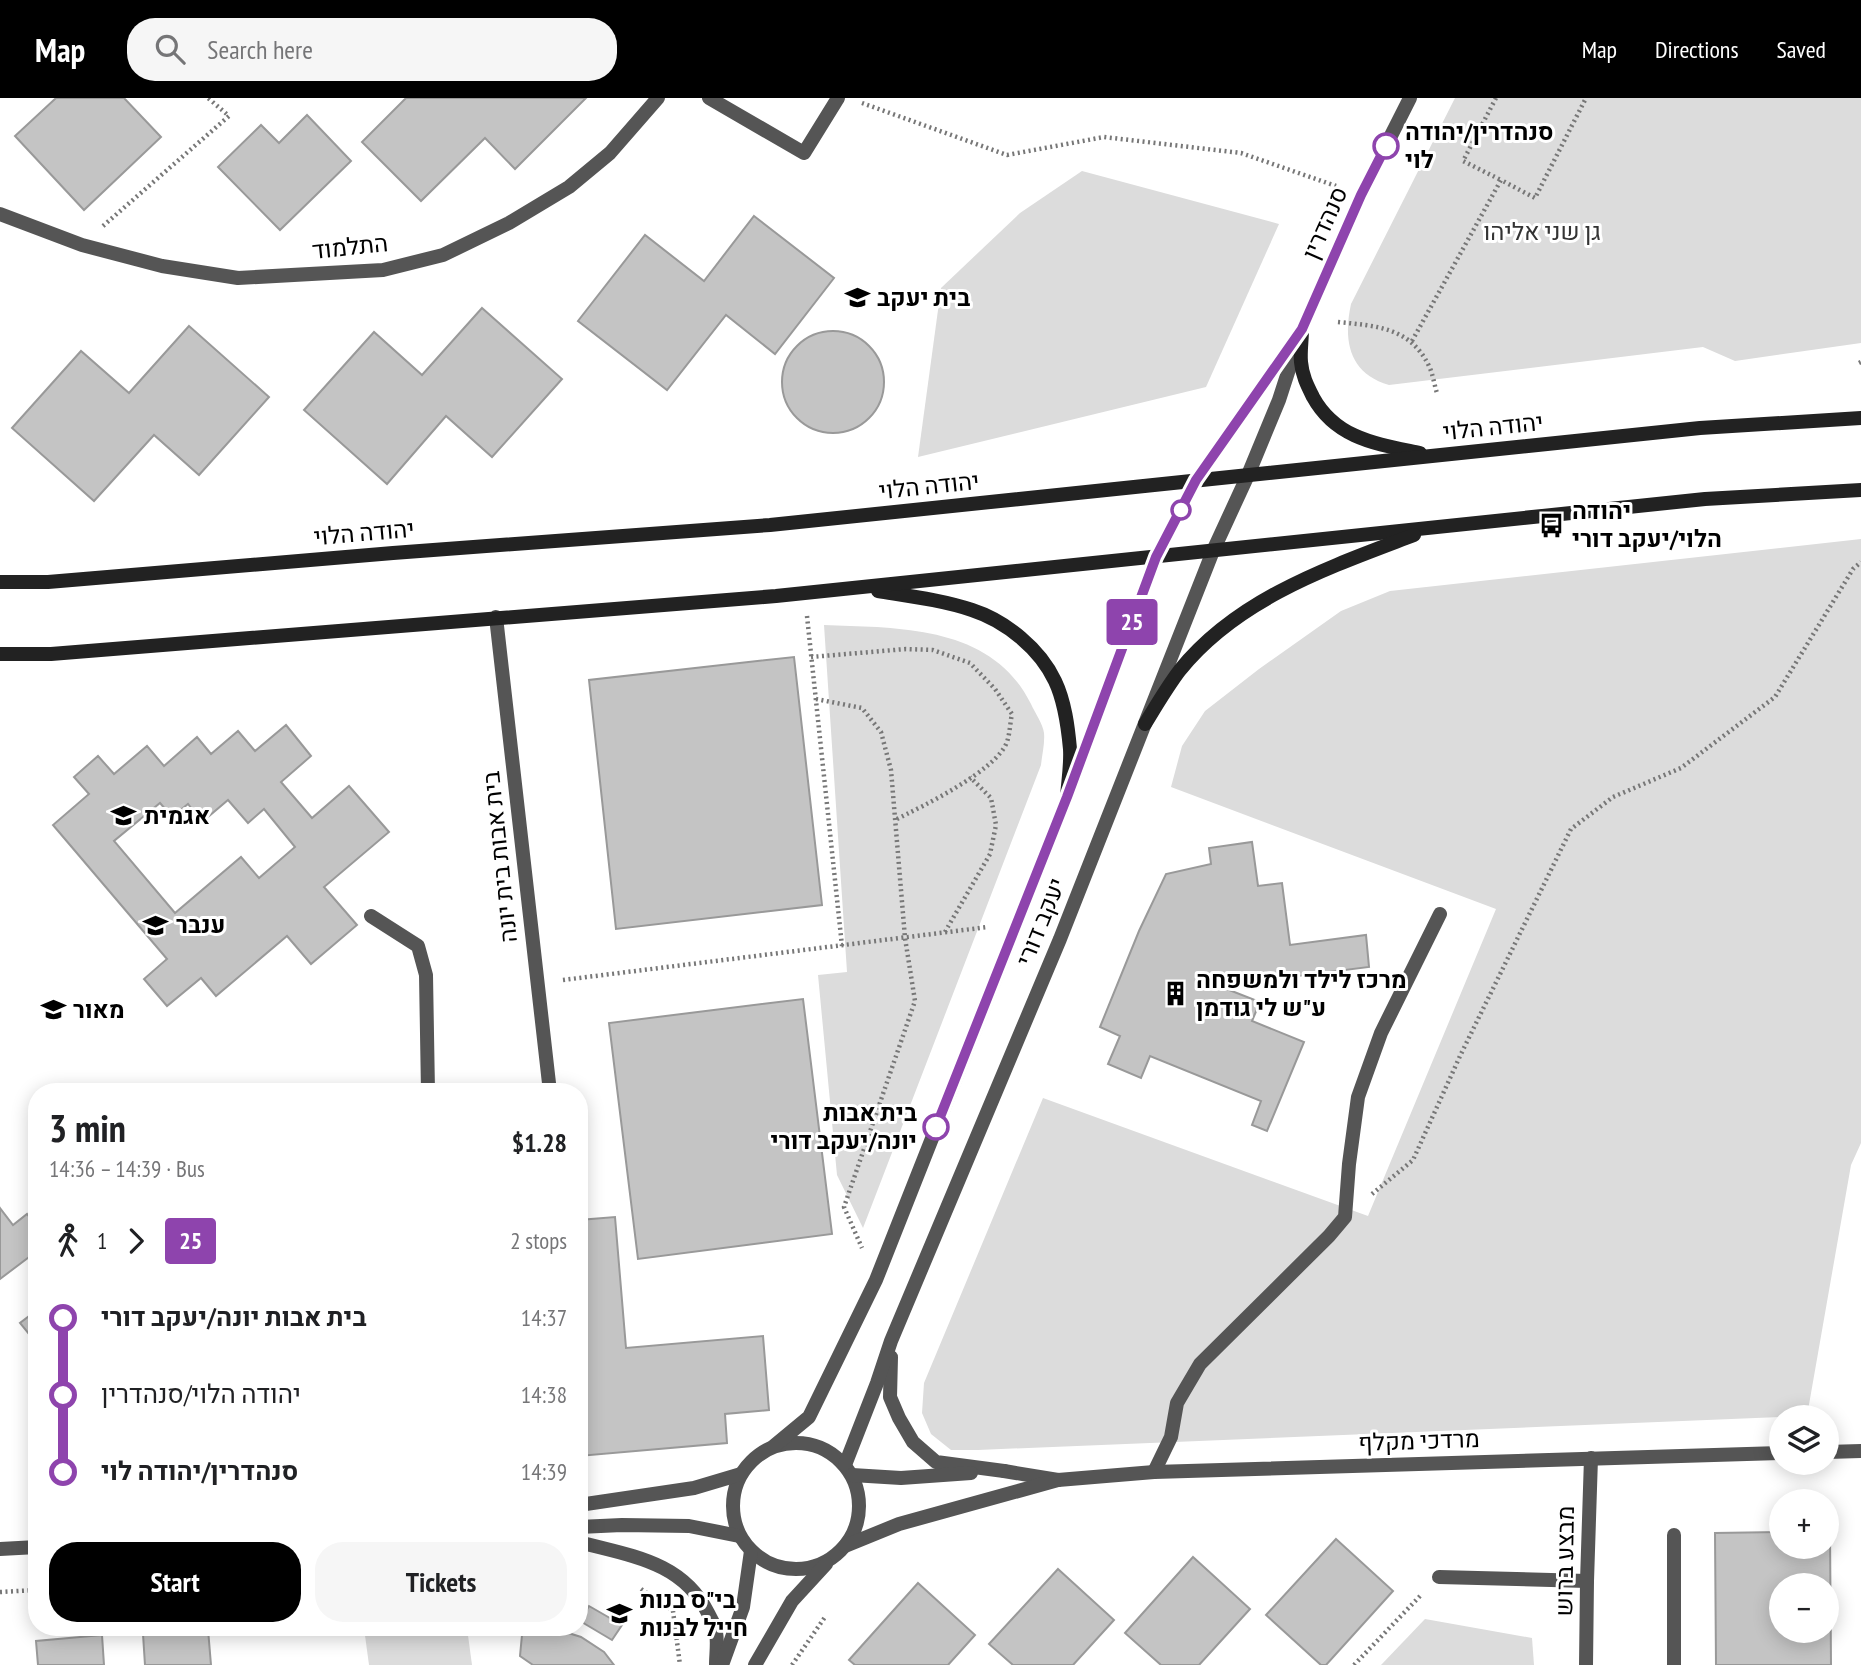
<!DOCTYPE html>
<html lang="en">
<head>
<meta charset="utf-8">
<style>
  :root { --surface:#fff; --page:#f6f6f6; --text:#202124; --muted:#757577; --accent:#000 }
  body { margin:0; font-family:"PT Sans Narrow",Heebo,sans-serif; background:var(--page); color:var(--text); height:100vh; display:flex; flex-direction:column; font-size:26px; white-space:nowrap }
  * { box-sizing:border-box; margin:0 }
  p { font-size:23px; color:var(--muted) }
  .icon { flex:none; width:38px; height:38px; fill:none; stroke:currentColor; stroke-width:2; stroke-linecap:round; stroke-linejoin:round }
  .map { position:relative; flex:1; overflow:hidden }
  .panel { position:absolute; left:28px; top:985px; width:560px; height:553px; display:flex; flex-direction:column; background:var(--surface); border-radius:28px; box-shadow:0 4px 18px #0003 }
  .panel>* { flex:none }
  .badge { padding:0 14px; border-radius:5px; font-size:24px; line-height:46px }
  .fabs { position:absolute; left:1769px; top:1307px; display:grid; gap:14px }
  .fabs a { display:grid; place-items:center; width:70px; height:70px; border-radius:50%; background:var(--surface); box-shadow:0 4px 18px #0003; font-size:35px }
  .map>.badge { position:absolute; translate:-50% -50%; box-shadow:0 0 0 4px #fff }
  .legs { display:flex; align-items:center; gap:10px; height:77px; padding:0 21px; font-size:23px }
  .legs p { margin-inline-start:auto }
  .summary { display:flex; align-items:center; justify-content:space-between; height:119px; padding:0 21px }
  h1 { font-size:38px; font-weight:600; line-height:52px }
  .cta { display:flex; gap:14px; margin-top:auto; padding:14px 21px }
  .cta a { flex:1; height:80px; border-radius:28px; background:var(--accent); color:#fff; font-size:28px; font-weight:600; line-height:80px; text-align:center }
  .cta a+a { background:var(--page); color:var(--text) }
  ul { padding:0 21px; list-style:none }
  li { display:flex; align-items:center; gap:24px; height:77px; font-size:26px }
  li i { display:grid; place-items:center; width:10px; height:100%; margin:0 9px; background:currentColor }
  li i::after { content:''; width:18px; height:18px; margin:-9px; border:5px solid; border-radius:50%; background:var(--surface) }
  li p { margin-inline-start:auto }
  li:first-child i { background:linear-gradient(#0000 50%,currentColor 0) }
  li:last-child i { background:linear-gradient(currentColor 50%,#0000 0) }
  header { display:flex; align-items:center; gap:42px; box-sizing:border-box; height:98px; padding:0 35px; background:var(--accent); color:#fff }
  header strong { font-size:33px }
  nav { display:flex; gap:38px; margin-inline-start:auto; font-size:24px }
  .search { width:490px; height:63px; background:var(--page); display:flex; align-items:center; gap:18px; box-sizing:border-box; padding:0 24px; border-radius:28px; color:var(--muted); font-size:26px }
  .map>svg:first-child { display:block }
</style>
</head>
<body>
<header>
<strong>Map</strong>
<div class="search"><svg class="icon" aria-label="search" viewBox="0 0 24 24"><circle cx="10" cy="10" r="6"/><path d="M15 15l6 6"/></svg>Search here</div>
<nav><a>Map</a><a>Directions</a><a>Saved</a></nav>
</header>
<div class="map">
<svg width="1861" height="1567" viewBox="0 0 1861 1567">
  <rect width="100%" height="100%" fill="#fff"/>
  <g fill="#dcdcdc">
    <path d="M1455,0H1861V245L1735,263L1703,249L1389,287C1349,275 1343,243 1351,206Z"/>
    <path d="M1082,73L1279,126L1206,289L918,359L941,190L1020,115Z"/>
    <path d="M1861,441V1045L1851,1067L1807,1318L978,1352H951L931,1336L922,1315L924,1285L1043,1000L1368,1118L1496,811L1171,689L1182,648L1205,613L1259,571L1341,513L1390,493Z"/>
    <path d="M824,527C900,530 992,527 1031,606C1035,615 1043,626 1044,635C1045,645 1042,657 1041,667L863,1130L837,1077L818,877L847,874Z"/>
    <path d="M1425,1521L1532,1540L1534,1567H1381Z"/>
    <path d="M364,1530H467L472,1567H369Z"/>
  </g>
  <g fill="#c4c4c4" stroke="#999" stroke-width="2" fill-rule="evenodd">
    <path d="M56,0H124L161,39L84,112L15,38Z"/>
    <path d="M406,0H586L515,71L485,40L421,103L362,44Z"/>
    <path d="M307,17L351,63L280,132L218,69L261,27L279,45Z"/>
    <path d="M754,118L834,180L775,256L726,217L667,292L578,223L645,137L704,183Z"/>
    <path d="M482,210L562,281L492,359L446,318L387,386L304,312L374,234L422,277Z"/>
    <path d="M189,228L269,299L199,377L154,337L94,403L12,330L81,253L129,295Z"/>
    <circle cx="833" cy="284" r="51"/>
    <path d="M794,559L822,807L616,831L589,582Z"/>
    <path d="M286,627L311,658L281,684L312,720L349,688L389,734L324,789L357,827L311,866L287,838L216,898L201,880L167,908L144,881L167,861L53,727L89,696L74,679L98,658L114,676L147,648L164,668L197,639L211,656L238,633L255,653ZM228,702L248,725L264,711L295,749L259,780L241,759L175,815L114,743L160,705L172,719L188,706L202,724Z"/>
    <path d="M1252,744L1258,788L1282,785L1290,847L1366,837L1369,869L1219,888L1260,904L1252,923L1304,944L1267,1033L1252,1027L1261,1003L1150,958L1141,980L1108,966L1120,938L1100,929L1139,833L1166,776L1211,766L1209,750Z"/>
    <path d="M803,901L832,1136L638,1161L609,925Z"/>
    <path d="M0,1110L13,1127L27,1116L37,1129V1153L0,1181Z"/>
    <path d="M615,1119L626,1250L763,1238L769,1312L725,1316L727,1345L579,1358V1122Z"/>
    <path d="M37,1212V1246L20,1225Z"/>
    <path d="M1782,1434V1449H1827V1434H1830L1831,1567H1716L1715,1435ZM1782,1488H1827V1533H1782Z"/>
    <path d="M1336,1441L1393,1493L1326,1567H1321L1266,1517Z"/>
    <path d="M1193,1459L1250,1511L1199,1567H1161L1125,1535Z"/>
    <path d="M1058,1471L1114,1522L1073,1567H1013L989,1546Z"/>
    <path d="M918,1485L975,1537L948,1567H855L849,1562Z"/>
    <path d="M589,1508L622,1527L612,1542L580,1523Z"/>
    <path d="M208,1531L211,1567H145L143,1536Z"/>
    <path d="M559,1532L581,1539L604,1554L614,1567H533L520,1558L522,1537Z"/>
    <path d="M102,1537L104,1567H38L36,1543Z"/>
  </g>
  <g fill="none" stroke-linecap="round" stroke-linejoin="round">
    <g stroke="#777" stroke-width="4.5" stroke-dasharray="2 3.5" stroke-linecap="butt">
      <path d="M1496,0L1463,63L1501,82"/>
      <path d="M862,5L1007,57L1104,39L1241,55L1336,88"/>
      <path d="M103,128L229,18L208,0"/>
      <path d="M1338,224C1376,228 1410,229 1429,268C1433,276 1434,286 1437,295"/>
      <path d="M1412,243L1501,82L1535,100L1586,0"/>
      <path d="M1859,265L1861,264"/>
      <path d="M807,518L842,848"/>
      <path d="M811,559L906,551L933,552L970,565L995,591L1012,616C1010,625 1010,635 1007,644C996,673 923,708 895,722"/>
      <path d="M816,601L862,610L881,634L891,672L905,840L915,903L844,1109L862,1150"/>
      <path d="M945,834L990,756L996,727L991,700L970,679"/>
      <path d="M563,882L988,829"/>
      <path d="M1372,1096L1413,1062L1460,958L1571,731L1613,699L1681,670L1775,599L1853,471L1861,464"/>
      <path d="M641,1491L673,1513L680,1567"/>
      <path d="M0,1494L37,1492"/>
      <path d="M792,1567L825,1519"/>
      <path d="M1354,1567L1421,1497"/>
    </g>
    <g stroke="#555" stroke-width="14">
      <path d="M709,0L804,55L838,0"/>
      <path d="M496,519L550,994"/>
      <path d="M371,818L418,848L426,877L428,994"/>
      <path d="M1154,1374L1171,1339L1177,1305L1200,1266L1329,1138L1345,1119L1349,1066L1358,999L1381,935L1440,816"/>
      <path d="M1674,1437V1567"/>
      <path d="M1439,1479L1587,1483"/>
    </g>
    <g stroke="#555" stroke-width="14">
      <path d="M0,116L82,147L162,168L238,180L383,172L443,157L509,125L569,89L610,55L658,0"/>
      <path d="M1004,1373L1058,1382"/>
      <path d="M1586,1567L1587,1483L1591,1360"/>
    </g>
    <g stroke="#555" stroke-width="14">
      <path d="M891,1259L890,1299L899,1320L913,1344L936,1364L1004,1373"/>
      <circle cx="796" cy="1408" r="63"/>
      <path d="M774,1348L809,1319L876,1182L1067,699L1156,459L1196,382L1293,244"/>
      <path d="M1827,1354L1861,1353"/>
      <path d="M845,1367L877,1285L891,1243L1060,841L1213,453L1248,377L1279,302L1302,231L1361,97L1410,0"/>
      <path d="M852,1377L901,1380L971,1375"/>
      <path d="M579,1407L694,1390L741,1376"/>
      <path d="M579,1429L622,1427L689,1428L739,1438"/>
      <path d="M579,1444C630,1458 682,1463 708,1515C711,1521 716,1528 716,1534C718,1545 716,1556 716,1567"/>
      <path d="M845,1448L899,1426L1058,1382L1154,1374L1782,1355"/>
      <path d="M0,1451L37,1449"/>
      <path d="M722,1567L743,1509L751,1453"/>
      <path d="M755,1567L792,1503L826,1466"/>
    </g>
    <g stroke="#222" stroke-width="14">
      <path d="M1302,231C1302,242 1300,253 1301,264C1302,277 1307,287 1313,299C1336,341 1377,346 1420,355"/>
      <path d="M0,484H48L393,455L770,427L1700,330L1861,320"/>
      <path d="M878,493C909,498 942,502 972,512C1006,523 1040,551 1055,583C1065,604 1068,629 1070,651C1071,667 1068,684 1067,699"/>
      <path d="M0,556H51L776,498L1705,401L1861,392"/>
      <path d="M1145,626C1156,608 1167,589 1180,572C1238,500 1330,469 1414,437"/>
    </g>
  </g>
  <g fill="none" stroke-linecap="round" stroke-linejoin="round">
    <defs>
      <path id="line-1" d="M936,1029L1067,699L1156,459L1196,382L1302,231L1361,97L1386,48"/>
    </defs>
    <use href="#line-1" stroke="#fff" stroke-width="16"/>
    <use href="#line-1" stroke="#8e44ad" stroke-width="10"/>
  </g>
  <defs>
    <symbol id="school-bare" viewBox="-9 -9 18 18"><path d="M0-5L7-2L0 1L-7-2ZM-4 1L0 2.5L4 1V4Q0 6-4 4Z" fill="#000" stroke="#fff" stroke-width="2.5" paint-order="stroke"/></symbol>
    <symbol id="bus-bare" viewBox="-9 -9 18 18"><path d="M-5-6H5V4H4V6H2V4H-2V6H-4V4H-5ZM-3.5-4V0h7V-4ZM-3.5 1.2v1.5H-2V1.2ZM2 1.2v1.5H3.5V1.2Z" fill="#000" stroke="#fff" stroke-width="2.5" paint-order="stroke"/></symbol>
    <symbol id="building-bare" viewBox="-9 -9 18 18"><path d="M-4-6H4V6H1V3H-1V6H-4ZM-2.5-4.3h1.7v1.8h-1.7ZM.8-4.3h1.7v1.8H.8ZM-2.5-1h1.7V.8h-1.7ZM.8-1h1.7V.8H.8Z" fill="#000" stroke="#fff" stroke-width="2.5" paint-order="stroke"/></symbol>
  </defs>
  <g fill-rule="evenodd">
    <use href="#school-bare" x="840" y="182" width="35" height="35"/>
    <use href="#bus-bare" x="1534" y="410" width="35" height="35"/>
    <use href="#school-bare" x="106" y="700" width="35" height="35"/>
    <use href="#school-bare" x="138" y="810" width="35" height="35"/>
    <use href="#building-bare" x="1158" y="878" width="35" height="35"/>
    <use href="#school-bare" x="36" y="894" width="35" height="35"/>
    <use href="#school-bare" x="602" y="1498" width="35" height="35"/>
  </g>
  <g fill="#fff" stroke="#8e44ad" stroke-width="3.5">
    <circle cx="1386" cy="48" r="12"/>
    <circle cx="1181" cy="412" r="9"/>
    <circle cx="936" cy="1029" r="12"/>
  </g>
  <g text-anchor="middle" stroke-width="6" stroke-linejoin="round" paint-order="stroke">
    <g font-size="24" font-weight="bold" fill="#000" stroke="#fff" text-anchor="start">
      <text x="1405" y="42">סנהדרין/יהודה<tspan x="1405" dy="28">לוי</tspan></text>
      <text x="917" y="1023" text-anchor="end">בית אבות<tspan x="917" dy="28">יונה/יעקב דורי</tspan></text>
    </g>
    <g font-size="24" fill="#000" stroke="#fff">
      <text transform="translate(1325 125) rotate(-66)" y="8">סנהדרין</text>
      <text transform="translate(350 149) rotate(-6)" y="8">התלמוד</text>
      <text transform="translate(1493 329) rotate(-6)" y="8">יהודה הלוי</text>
      <text transform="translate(929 388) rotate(-6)" y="8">יהודה הלוי</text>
      <text transform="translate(364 435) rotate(-5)" y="8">יהודה הלוי</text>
      <text transform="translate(500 759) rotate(-96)" y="8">בית אבות בית יונה</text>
      <text transform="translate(1041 824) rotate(-68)" y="8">יעקב דורי</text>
      <text transform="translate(1419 1343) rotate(-2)" y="8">מרדכי מקלף</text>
      <text transform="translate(1565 1463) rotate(-89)" y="8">מבצע ברוש</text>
    </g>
    <g font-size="24" fill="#333" stroke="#fff">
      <text x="1542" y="142">גן שני אליהו</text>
    </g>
    <g font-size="24" font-weight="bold" fill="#000" stroke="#fff" text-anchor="start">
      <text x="877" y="208">בית יעקב</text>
      <text x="1572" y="421">יהודה<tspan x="1572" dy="28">הלוי/יעקב דורי</tspan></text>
      <text x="144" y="726">אגמית</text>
      <text x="176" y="835">ענבר</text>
      <text x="1196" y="890">מרכז לילד ולמשפחה<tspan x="1196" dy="28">ע"ש לי גודמן</tspan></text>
      <text x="73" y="920">מאור</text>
      <text x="640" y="1510">בי"ס בנות<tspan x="640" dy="28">חייל לבנות</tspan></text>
    </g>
  </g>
</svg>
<div class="fabs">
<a><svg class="icon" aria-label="layers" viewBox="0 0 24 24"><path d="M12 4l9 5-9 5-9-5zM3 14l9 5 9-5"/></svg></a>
<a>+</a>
<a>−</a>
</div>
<b class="badge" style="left:1132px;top:524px;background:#8e44ad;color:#fff">25</b>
<section class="panel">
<div class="summary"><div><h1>3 min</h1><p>14:36 – 14:39 · Bus</p></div><b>$1.28</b></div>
<div class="legs"><svg class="icon" aria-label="walk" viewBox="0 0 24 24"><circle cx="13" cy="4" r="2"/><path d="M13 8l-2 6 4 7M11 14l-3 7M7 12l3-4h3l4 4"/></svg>1<svg class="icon" aria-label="forward" viewBox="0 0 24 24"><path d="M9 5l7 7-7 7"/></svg><b class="badge" style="background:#8e44ad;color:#fff">25</b><p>2 stops</p></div>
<ul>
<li><i style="color:#8e44ad"></i><b>בית אבות יונה/יעקב דורי</b><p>14:37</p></li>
<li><i style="color:#8e44ad"></i><span>יהודה הלוי/סנהדרין</span><p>14:38</p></li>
<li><i style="color:#8e44ad"></i><b>סנהדרין/יהודה לוי</b><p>14:39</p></li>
</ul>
<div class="cta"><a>Start</a><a>Tickets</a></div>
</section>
</div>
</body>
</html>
